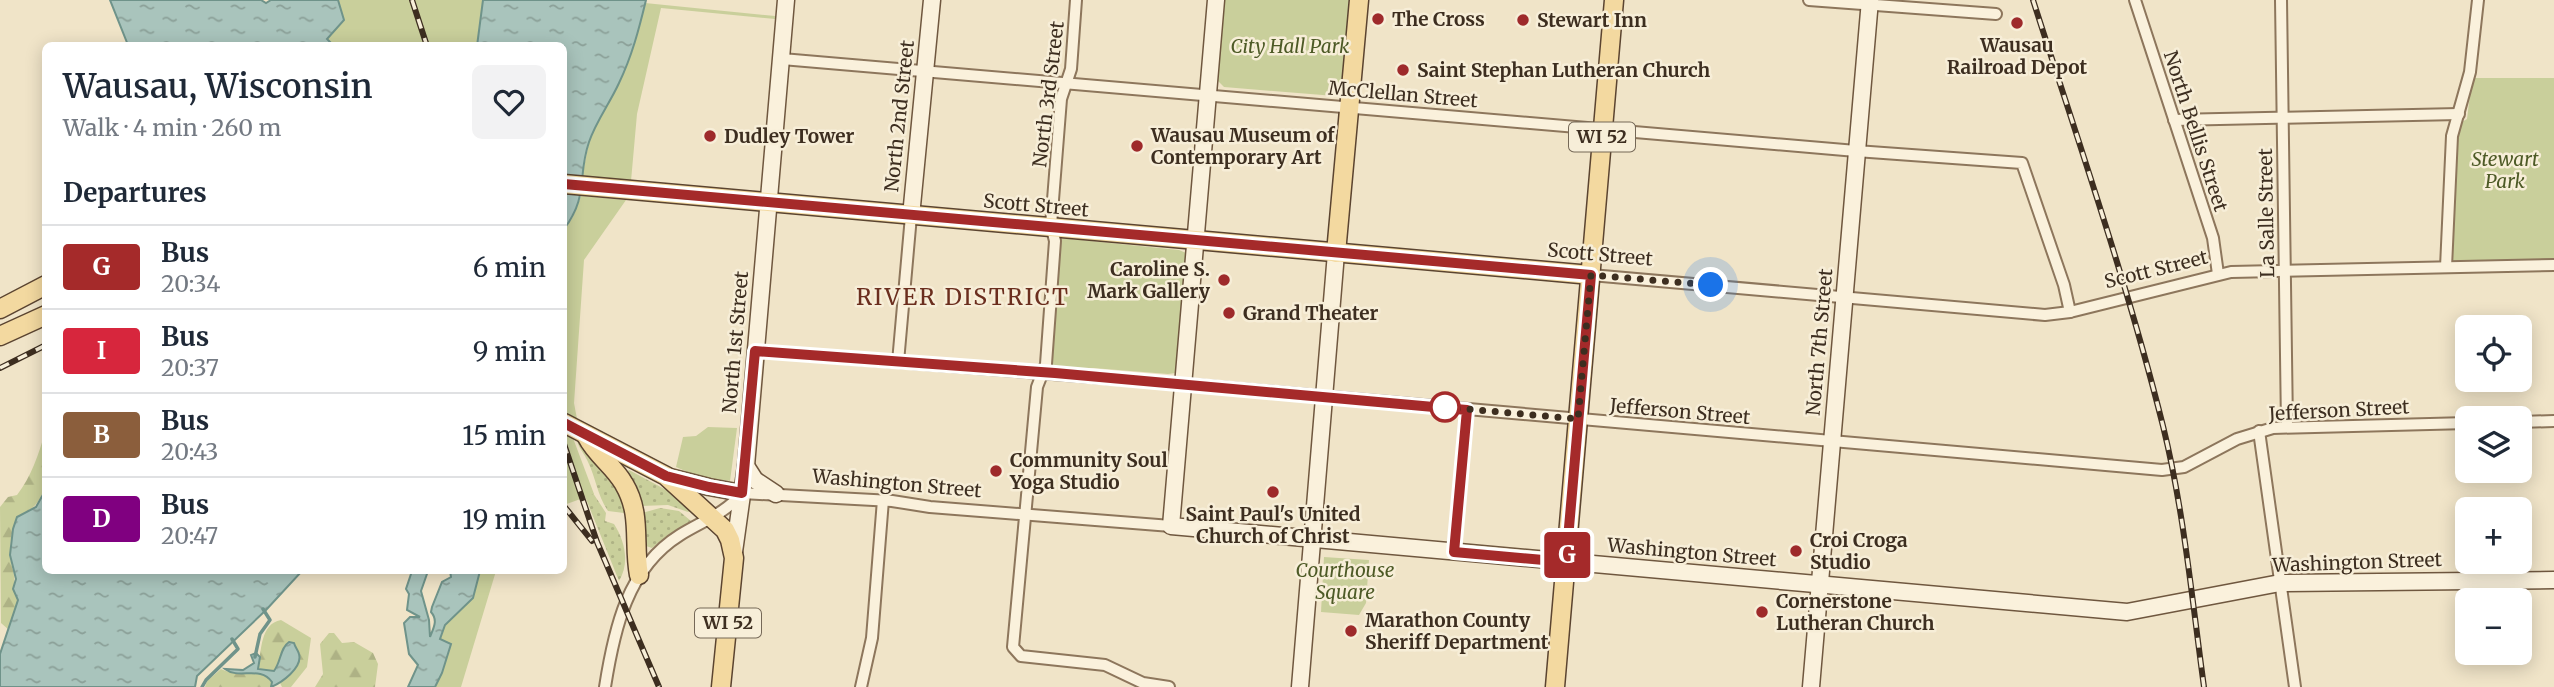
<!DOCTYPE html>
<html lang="en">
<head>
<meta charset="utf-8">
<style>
  :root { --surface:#fff; --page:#f2f2f3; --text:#1f2937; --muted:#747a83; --line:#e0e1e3 }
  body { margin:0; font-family:Merriweather,serif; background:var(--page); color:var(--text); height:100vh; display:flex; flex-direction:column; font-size:26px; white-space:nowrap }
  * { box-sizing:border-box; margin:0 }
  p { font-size:23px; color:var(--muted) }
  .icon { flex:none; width:38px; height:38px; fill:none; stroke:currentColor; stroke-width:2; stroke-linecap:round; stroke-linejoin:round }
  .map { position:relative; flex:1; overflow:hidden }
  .panel { position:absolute; left:42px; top:42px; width:525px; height:532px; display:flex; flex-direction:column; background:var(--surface); border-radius:10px; box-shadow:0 4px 18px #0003 }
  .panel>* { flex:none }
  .badge { padding:0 14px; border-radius:5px; font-size:24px; line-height:46px }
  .controls { position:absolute; left:2455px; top:315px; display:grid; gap:14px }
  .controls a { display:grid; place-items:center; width:77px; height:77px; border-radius:10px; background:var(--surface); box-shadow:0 4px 18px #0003; font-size:35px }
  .you { position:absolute; width:35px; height:35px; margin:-18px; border:5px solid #fff; border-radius:50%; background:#1a73e8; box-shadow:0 0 0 10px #1a73e833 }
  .map>.badge { position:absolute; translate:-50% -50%; box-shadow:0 0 0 4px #fff }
  h2 { padding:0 21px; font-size:26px; line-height:63px }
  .round { display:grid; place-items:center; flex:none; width:74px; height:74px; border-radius:10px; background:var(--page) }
  .head { display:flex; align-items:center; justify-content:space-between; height:119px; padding:0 21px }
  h1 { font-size:33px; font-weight:600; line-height:52px }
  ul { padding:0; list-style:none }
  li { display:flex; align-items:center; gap:21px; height:84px; padding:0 21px; border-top:2px solid var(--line) }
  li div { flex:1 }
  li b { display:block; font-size:26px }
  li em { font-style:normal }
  li .badge { min-width:77px; font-weight:700; text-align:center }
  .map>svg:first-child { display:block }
</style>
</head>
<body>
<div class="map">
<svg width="2554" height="687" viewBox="0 0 2554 687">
  <defs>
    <pattern id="grass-dots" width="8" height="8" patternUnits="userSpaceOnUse" patternTransform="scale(1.75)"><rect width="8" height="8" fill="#c9cf9b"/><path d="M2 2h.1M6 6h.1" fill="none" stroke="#aeb285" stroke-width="1.8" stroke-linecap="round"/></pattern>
    <pattern id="forest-firs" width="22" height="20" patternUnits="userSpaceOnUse" patternTransform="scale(1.75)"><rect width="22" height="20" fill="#c9cf9b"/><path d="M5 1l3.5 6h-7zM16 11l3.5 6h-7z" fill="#aeb285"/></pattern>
    <pattern id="water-ripples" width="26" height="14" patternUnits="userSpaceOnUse" patternTransform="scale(1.75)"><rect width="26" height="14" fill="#a9c4bc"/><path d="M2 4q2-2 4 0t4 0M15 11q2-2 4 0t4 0" fill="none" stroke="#8ba098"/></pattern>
  </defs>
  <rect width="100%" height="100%" fill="#f0e4c8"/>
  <g fill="url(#grass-dots)">
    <path d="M577,441L608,468L627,510L624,513L608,511C597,495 596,478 588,462C585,454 579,449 577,441Z"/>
    <path d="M629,470L670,492L691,511L688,512L668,505L641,506L625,474Z"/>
    <path d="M593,493L606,513L605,521L614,524C625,541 630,563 619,581L584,494Z"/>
    <path d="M660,508L679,511L691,521L668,535L652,548L643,545L642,513Z"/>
  </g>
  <g fill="url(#forest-firs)">
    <path d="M45,432C45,463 55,503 19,515C12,525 10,542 10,555C11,568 17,576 13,589L18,600L9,630L1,623L0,507L8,497L17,495C31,477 39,454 45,432Z"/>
    <path d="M281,620L311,638L307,667L291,687H282L280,683L287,677L299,654L294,643L282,652L280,663L275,671L262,670L258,667C262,650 260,624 281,620Z"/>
    <path d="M329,633H334L342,643L354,642L373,653L378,664L375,687H315L323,674L320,644Z"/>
    <path d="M221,669C239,678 260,666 272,682L271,687H205L207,681Z"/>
  </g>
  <g fill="#c9cf9b">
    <path d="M338,0H483L477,45L333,46L327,39L344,20Z"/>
    <path d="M1225,0H1349L1341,93L1335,96L1224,87L1218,81V76Z"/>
    <path d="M645,3L775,16V19L661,8L637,114L631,181L582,177L590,138L629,60Z"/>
    <path d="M2472,78H2554V260L2454,262L2452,260L2458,133L2462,122L2467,119Z"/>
    <path d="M581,196L626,200L584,260L574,403L577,419L564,413V229L573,217Z"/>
    <path d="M1061,238L1179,250L1186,253L1176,373L1168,374L1093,368L1064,369L1053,365L1051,360Z"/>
    <path d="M708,427L737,428L730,481L699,477L676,467L683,437L696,436Z"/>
    <path d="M564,428L573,438L594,494L564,505Z"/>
    <path d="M1324,557L1369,560L1366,603L1359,615L1321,612Z"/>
    <path d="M480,571H496L461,687H435L442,673L451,644L440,639L445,625L473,598Z"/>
  </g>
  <g fill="url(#water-ripples)" stroke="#6f938a" stroke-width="2">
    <path d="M110,0H261L266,3L271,0H338L344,20L327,39L333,45H128Z"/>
    <path d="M483,0H646C639,29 632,56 619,83C610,103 596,121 589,142C577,177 589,196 564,229V46H477Z"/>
    <path d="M45,491L46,570L302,571L266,610L197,676L195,687H0V654L18,600L13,589L16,579L10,555L13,529L17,517L36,507Z"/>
    <path d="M412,571H428L421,591L429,620L430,637C434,627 438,620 431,612L432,607L442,582L451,577L450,571H480L473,598L445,625L440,639L451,644L442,673L435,687H408L418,665L409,654L404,623L410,617H420L407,610L409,594L406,589Z"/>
    <path d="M289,642L294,643C295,647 298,650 299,654C303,668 281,683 271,687L272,682C260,665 239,680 225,669L243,670L254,663L251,655L256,653L260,657L258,669L274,671C281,662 280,648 289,642Z"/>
  </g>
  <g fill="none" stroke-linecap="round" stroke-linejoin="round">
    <g stroke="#6f938a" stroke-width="3.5">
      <path d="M255,657L260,634L270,620L263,609"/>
      <path d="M202,687L206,680L238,649L232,639"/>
    </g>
    <defs>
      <g id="street">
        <path d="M1076,0L1071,69L1061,99L1051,225L1055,241L1046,364L1037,387L1013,647L1021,656L1105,665L1143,683L1169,687"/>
        <path d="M1809,0L1996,14"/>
        <path d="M2135,0L2213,238L2218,274"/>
        <path d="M2281,0L2287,426"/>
        <path d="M782,59L1856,151L2022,163L2064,285L2070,312"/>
        <path d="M2174,120L2459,114"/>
        <path d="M2446,267L2452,136L2470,72L2478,0"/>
        <path d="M1591,275L2045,315L2070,312L2231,272L2554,265"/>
        <path d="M755,351L1183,384L2162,470L2184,467L2237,439L2273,428L2468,423"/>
        <path d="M898,362L911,216"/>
        <path d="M2520,422L2554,421"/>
        <path d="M2259,431L2295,687"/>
        <path d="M605,687C614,630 627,568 680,535C701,522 726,513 742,493L892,501L930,507L1171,526"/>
        <path d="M861,687L872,638L883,500"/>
      </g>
      <g id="secondary">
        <path d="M1216,0L1171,526L2127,612L2280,583L2554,580"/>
        <path d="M911,216L932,0"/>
        <path d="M746,466L755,480L776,494"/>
        <path d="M666,476L709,487L742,493"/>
        <path d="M734,552L746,466L786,0"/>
        <path d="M1300,687L1336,253"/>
        <path d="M1811,687L1870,0"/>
      </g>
      <g id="primary">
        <path d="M564,184L1591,275"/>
        <path d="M1336,253L1359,0"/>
        <path d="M0,309L46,285"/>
        <path d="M0,336L46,315"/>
        <path d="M564,423L666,476L725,530L730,540L734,558L721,687"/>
        <path d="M587,437C596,455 614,466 624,484C642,514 633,543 639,575"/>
        <path d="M1555,687L1614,0"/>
      </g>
    </defs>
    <use href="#street" stroke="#8d765c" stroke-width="14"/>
    <use href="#secondary" stroke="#6f573f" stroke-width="19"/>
    <use href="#primary" stroke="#5b4430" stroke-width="21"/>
    <use href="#street" stroke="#faf1dc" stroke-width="10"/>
    <use href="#secondary" stroke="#faf1dc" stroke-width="16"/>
    <use href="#primary" stroke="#f3d9a0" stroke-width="18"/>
    <defs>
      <g id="rail">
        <path d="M412,0L427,46"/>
        <path d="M2033,0C2078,141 2127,282 2163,426C2184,511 2192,600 2204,687"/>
        <path d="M0,368L46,345"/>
        <path d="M564,444L597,542L659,687"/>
        <path d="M564,506L592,541"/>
      </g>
    </defs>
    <use href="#rail" stroke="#3d2e20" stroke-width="6"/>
    <use href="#rail" stroke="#f7eed8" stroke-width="3.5" stroke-dasharray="10" stroke-linecap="butt"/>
  </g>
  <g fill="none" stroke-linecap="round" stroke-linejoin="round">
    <defs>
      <path id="line" d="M564,184L1591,275L1566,562L1454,552L1467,410L1055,373L755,351L742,493L709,487L666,476L564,423"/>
    </defs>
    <use href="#line" stroke="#fff" stroke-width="16"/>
    <use href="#line" stroke="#a52a2a" stroke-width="10"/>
    <path stroke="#3d2e20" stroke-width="7" stroke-dasharray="0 12.6" d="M1445,407L1578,419L1591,275L1711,285"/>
  </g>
  <g fill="#9e2a2b" stroke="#f7eed8" stroke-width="2.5">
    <circle cx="1378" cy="19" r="7"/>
    <circle cx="1523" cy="20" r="7"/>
    <circle cx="2017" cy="23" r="7"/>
    <circle cx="1403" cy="70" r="7"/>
    <circle cx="710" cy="136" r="7"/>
    <circle cx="1137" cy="146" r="7"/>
    <circle cx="1224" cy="280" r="7"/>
    <circle cx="1229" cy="313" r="7"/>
    <circle cx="996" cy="471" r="7"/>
    <circle cx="1273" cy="492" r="7"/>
    <circle cx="1796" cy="551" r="7"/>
    <circle cx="1762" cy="612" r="7"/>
    <circle cx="1351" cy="631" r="7"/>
  </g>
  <circle fill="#fff" stroke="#a52a2a" stroke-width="3.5" cx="1445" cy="407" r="14"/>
  <g text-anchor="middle" stroke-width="5" stroke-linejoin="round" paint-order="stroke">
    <g fill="#f7eed8" stroke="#756857" stroke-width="2">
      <rect x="1569" y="122.5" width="66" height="29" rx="5"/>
      <rect x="695" y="608.5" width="66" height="29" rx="5"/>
    </g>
    <g font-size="18" font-weight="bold" fill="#3d2e20">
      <text x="1602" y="143">WI 52</text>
      <text x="728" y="629">WI 52</text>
    </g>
    <g font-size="19" font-weight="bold" fill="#3d2e20" stroke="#f7eed8" text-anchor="start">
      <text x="1392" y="26">The Cross</text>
      <text x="1537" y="27">Stewart Inn</text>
      <text x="2017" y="52" text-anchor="middle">Wausau<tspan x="2017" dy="22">Railroad Depot</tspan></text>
      <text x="1417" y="77">Saint Stephan Lutheran Church</text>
      <text x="1151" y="142">Wausau Museum of<tspan x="1151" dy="22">Contemporary Art</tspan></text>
      <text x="724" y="143">Dudley Tower</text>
      <text x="1210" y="276" text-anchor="end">Caroline S.<tspan x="1210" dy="22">Mark Gallery</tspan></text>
      <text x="1243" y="320">Grand Theater</text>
      <text x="1010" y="467">Community Soul<tspan x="1010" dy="22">Yoga Studio</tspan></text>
      <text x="1273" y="521" text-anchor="middle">Saint Paul's United<tspan x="1273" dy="22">Church of Christ</tspan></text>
      <text x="1810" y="547">Croi Croga<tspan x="1810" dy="22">Studio</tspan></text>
      <text x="1776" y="608">Cornerstone<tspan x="1776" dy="22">Lutheran Church</tspan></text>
      <text x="1365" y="627">Marathon County<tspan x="1365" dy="22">Sheriff Department</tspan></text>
    </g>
    <g font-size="19" font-style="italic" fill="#4d5a26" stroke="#f7eed8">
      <text x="1290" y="53">City Hall Park</text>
      <text x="2505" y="166">Stewart<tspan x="2505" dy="22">Park</tspan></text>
      <text x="1345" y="577">Courthouse<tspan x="1345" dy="22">Square</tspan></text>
    </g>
    <g font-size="19" fill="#3d2e20" stroke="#f7eed8">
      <text transform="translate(1048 94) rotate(-83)" y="7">North 3rd Street</text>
      <text transform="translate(1403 94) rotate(5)" y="7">McClellan Street</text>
      <text transform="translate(899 116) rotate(-84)" y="7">North 2nd Street</text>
      <text transform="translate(2196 131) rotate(72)" y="7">North Bellis Street</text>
      <text transform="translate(1036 205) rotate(5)" y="7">Scott Street</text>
      <text transform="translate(2266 213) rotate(-91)" y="7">La Salle Street</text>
      <text transform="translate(1600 254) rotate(5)" y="7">Scott Street</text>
      <text transform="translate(2156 269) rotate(-14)" y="7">Scott Street</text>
      <text transform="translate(735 342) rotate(-85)" y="7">North 1st Street</text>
      <text transform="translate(1819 342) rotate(-85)" y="7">North 7th Street</text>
      <text transform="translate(2339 410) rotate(-3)" y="7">Jefferson Street</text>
      <text transform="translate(1680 411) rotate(5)" y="7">Jefferson Street</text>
      <text transform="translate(897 483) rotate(5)" y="7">Washington Street</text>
      <text transform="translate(1692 552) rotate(5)" y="7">Washington Street</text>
      <text transform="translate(2357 562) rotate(-2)" y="7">Washington Street</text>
    </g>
    <g font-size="23" letter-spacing="2" fill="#6b2e1e" stroke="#f7eed8">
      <text x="963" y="305">RIVER DISTRICT</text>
    </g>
  </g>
</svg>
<div class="controls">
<a><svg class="icon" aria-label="locate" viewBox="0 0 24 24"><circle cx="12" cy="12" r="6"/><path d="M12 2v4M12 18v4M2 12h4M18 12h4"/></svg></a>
<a><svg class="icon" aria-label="layers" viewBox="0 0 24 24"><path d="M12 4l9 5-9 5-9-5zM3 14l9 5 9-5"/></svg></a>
<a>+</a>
<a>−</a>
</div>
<div class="you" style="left:1711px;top:285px"></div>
<b class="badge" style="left:1567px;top:555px;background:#a52a2a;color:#fff">G</b>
<section class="panel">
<div class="head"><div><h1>Wausau, Wisconsin</h1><p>Walk · 4 min · 260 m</p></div><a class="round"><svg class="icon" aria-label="heart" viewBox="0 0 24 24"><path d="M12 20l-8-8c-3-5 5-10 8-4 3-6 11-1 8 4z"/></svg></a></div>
<h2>Departures</h2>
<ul>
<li><span class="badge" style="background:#a52a2a;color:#fff">G</span><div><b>Bus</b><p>20:34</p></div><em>6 min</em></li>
<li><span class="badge" style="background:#d7263d;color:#fff">I</span><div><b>Bus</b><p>20:37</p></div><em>9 min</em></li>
<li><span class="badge" style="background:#8b5e3c;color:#fff">B</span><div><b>Bus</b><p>20:43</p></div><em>15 min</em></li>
<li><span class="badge" style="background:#800080;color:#fff">D</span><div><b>Bus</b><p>20:47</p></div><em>19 min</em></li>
</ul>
</section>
</div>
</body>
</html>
